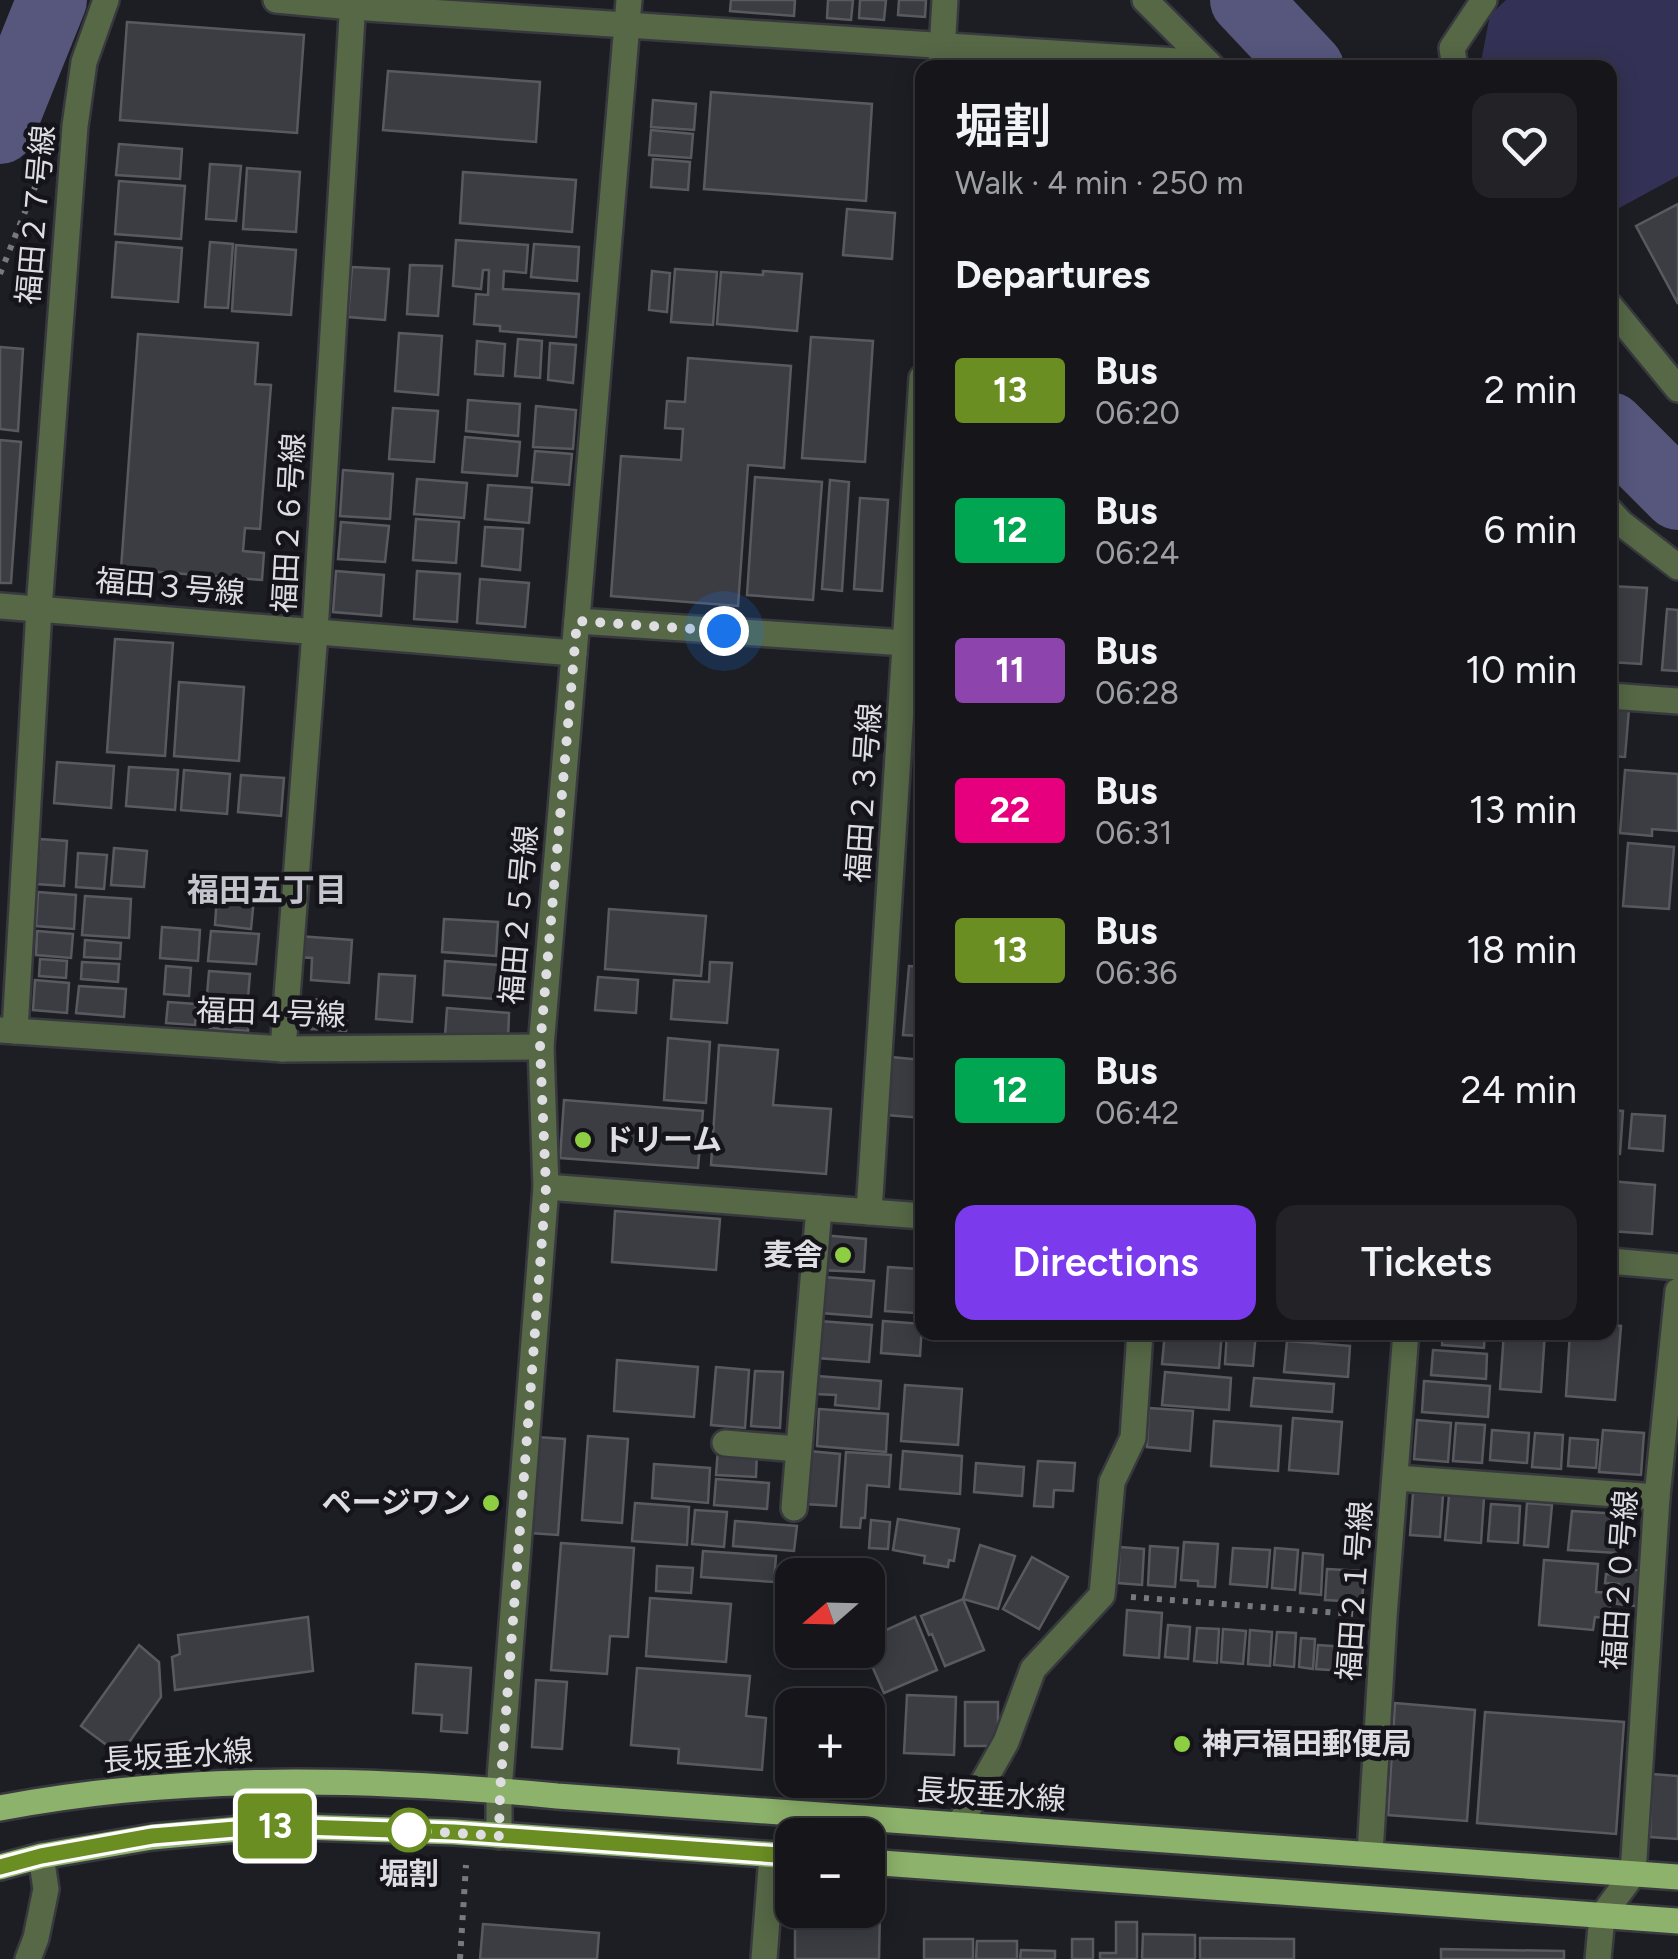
<!DOCTYPE html>
<html lang="en">
<head>
<meta charset="utf-8">
<style>
  :root { --surface:#16161a; --page:#232327; --text:#f1f3f6; --muted:#9e9fa2; --line:#353539; --accent:#7c3aed }
  body { margin:0; font-family:Figtree,"Noto Sans JP",sans-serif; background:var(--page); color:var(--text); height:100vh; display:flex; flex-direction:column; font-size:38px; white-space:nowrap }
  * { box-sizing:border-box; margin:0 }
  p { font-size:32px; color:var(--muted) }
  .icon { flex:none; width:55px; height:55px; fill:none; stroke:currentColor; stroke-width:2; stroke-linecap:round; stroke-linejoin:round }
  .map { position:relative; flex:1; overflow:hidden }
  .side { position:absolute; left:915px; top:60px; width:702px; height:1280px; display:flex; flex-direction:column; background:var(--surface); border-radius:20px; box-shadow:0 5px 25px #0003,0 0 0 2px var(--line) }
  .side>* { flex:none }
  .badge { padding:0 20px; border-radius:8px; font-size:35px; line-height:65px }
  .needle { width:65px; rotate:250deg }
  .controls { position:absolute; left:775px; top:1558px; display:grid; gap:20px }
  .controls a { display:grid; place-items:center; width:110px; height:110px; border-radius:20px; background:var(--surface); box-shadow:0 5px 25px #0003,0 0 0 2px var(--line); font-size:50px }
  .you { position:absolute; width:50px; height:50px; margin:-25px; border:8px solid #fff; border-radius:50%; background:#1a73e8; box-shadow:0 0 0 15px #1a73e833 }
  .map>.badge { position:absolute; translate:-50% -50%; box-shadow:0 0 0 5px #fff }
  h2 { padding:0 40px; font-size:38px; line-height:90px }
  .round { display:grid; place-items:center; flex:none; width:105px; height:105px; border-radius:20px; background:var(--page) }
  .summary { display:flex; align-items:center; justify-content:space-between; height:170px; padding:0 40px }
  h1 { font-size:48px; font-weight:600; line-height:75px }
  .action { display:flex; gap:20px; margin-top:auto; padding:20px 40px }
  .action a { flex:1; height:115px; border-radius:20px; background:var(--accent); color:#fff; font-size:40px; font-weight:600; line-height:115px; text-align:center }
  .action a+a { background:var(--page); color:var(--text) }
  ul { padding:0; list-style:none }
  li { display:flex; align-items:center; gap:30px; height:140px; padding:0 40px }
  li div { flex:1 }
  li b { display:block; font-size:38px }
  li em { font-style:normal }
  li .badge { min-width:110px; font-weight:700; text-align:center }
  .map>svg:first-child { display:block }
</style>
</head>
<body>
<div class="map">
<svg width="1678" height="1959" viewBox="0 0 1678 1959">
  <rect width="100%" height="100%" fill="#1d1e23"/>
  <path fill="#333256" d="M1506,0H1678V176L1610,213V68L1480,67L1490,15Z"/>
  <g fill="none" stroke-linecap="round" stroke-linejoin="round">
    <g stroke="#57577e" stroke-width="70">
      <path d="M1245,0L1309,68"/>
      <path d="M0,129L52,0"/>
      <path d="M1610,427L1678,495"/>
    </g>
  </g>
  <g fill="#3c3d43" stroke="#595960" stroke-width="2.5">
    <path d="M731,0H795L794,16L730,11Z"/>
    <path d="M828,0H853L851,20L827,18Z"/>
    <path d="M860,0H886L884,20L859,18Z"/>
    <path d="M899,0H926L925,17L898,15Z"/>
    <path d="M127,22L304,35L297,133L120,120Z"/>
    <path d="M388,71L540,82L536,142L383,130Z"/>
    <path d="M711,92L872,104L866,201L704,189Z"/>
    <path d="M653,100L696,104L694,130L651,127Z"/>
    <path d="M651,130L693,134L691,158L649,155Z"/>
    <path d="M119,144L182,149L180,179L116,175Z"/>
    <path d="M653,159L690,162L688,190L651,187Z"/>
    <path d="M210,164L241,166L236,221L206,219Z"/>
    <path d="M247,168L300,172L296,232L243,229Z"/>
    <path d="M463,172L576,180L572,232L460,223Z"/>
    <path d="M119,181L185,186L181,239L115,234Z"/>
    <path d="M1678,204V304L1636,226Z"/>
    <path d="M847,209L895,213L892,259L843,255Z"/>
    <path d="M456,240L528,245L526,273L504,271L503,289L579,294L576,337L500,331V326L474,324L476,294L488,295L489,270H483L481,289L453,286Z"/>
    <path d="M116,242L182,248L178,302L112,297Z"/>
    <path d="M210,242L233,244L228,308L205,307Z"/>
    <path d="M534,244L579,247L577,281L531,277Z"/>
    <path d="M236,245L296,250L291,315L232,311Z"/>
    <path d="M410,265L442,266L438,316L407,314Z"/>
    <path d="M352,267L389,269L385,320L348,317Z"/>
    <path d="M675,269L717,272L713,325L671,322Z"/>
    <path d="M652,271L670,273L667,312L649,310Z"/>
    <path d="M763,271L802,274L797,331L717,324L721,272L763,275Z"/>
    <path d="M399,333L442,336L438,395L395,391Z"/>
    <path d="M138,334L258,343L255,384L271,385L260,529L245,528L243,551L264,553L262,580L121,569Z"/>
    <path d="M811,337L873,341L865,462L802,458Z"/>
    <path d="M518,339L542,341L540,378L515,376Z"/>
    <path d="M477,341L505,344L503,376L475,374Z"/>
    <path d="M550,343L576,345L573,383L548,380Z"/>
    <path d="M0,347L23,349L18,431L0,429Z"/>
    <path d="M688,358L791,366L784,468L748,465L738,606L611,596L621,456L681,460L683,429L665,428L667,401L685,402Z"/>
    <path d="M468,400L520,404L518,436L466,431Z"/>
    <path d="M536,406L576,410L573,449L533,447Z"/>
    <path d="M393,408L438,411L434,462L389,459Z"/>
    <path d="M465,437L520,442L517,476L462,472Z"/>
    <path d="M0,440L21,442L11,583H0Z"/>
    <path d="M535,451L572,454L569,485L532,482Z"/>
    <path d="M343,470L393,474L390,519L340,516Z"/>
    <path d="M755,477L822,482L813,600L747,595Z"/>
    <path d="M417,479L467,483L464,518L414,514Z"/>
    <path d="M830,480L849,482L842,591L822,589Z"/>
    <path d="M488,485L532,488L529,523L485,519Z"/>
    <path d="M860,498L888,500L882,591L854,589Z"/>
    <path d="M416,519L459,522L456,563L413,560Z"/>
    <path d="M341,522L389,526L385,562L338,559Z"/>
    <path d="M485,527L523,529L520,570L482,566Z"/>
    <path d="M336,571L384,575L381,616L333,612Z"/>
    <path d="M417,571L460,574L457,622L414,619Z"/>
    <path d="M480,579L529,583L525,627L477,623Z"/>
    <path d="M1610,586L1647,588L1641,664L1610,662Z"/>
    <path d="M1667,609L1678,610V671L1662,670Z"/>
    <path d="M115,639L173,643L165,756L107,752Z"/>
    <path d="M179,682L244,687L239,761L174,756Z"/>
    <path d="M1610,707L1629,709L1625,757L1610,756Z"/>
    <path d="M57,762L114,766L111,808L54,803Z"/>
    <path d="M129,767L178,770L175,810L126,806Z"/>
    <path d="M184,770L230,774L227,814L181,810Z"/>
    <path d="M1625,770L1678,774V831L1652,829V836L1620,833Z"/>
    <path d="M241,775L284,778L281,816L238,812Z"/>
    <path d="M40,839L67,841L64,886L36,884Z"/>
    <path d="M1628,843L1674,847L1669,909L1623,906Z"/>
    <path d="M114,848L147,851L144,887L111,885Z"/>
    <path d="M78,853L107,855L104,889L76,887Z"/>
    <path d="M38,892L76,895L74,929L36,926Z"/>
    <path d="M217,895L254,898L251,929L215,925Z"/>
    <path d="M85,896L131,899L129,938L82,935Z"/>
    <path d="M609,909L706,916L701,976L605,969Z"/>
    <path d="M444,919L498,922L496,956L442,952Z"/>
    <path d="M162,927L200,930L198,961L160,958Z"/>
    <path d="M37,931L73,934L71,958L36,955Z"/>
    <path d="M211,931L259,934L256,964L208,961Z"/>
    <path d="M298,936L352,940L349,983L311,980L312,958L297,957Z"/>
    <path d="M85,940L121,943L120,959L84,957Z"/>
    <path d="M40,959L67,961L66,978L39,976Z"/>
    <path d="M445,961L499,965L496,999L443,995Z"/>
    <path d="M82,962L119,964L118,982L81,979Z"/>
    <path d="M710,962L732,963L727,1023L671,1019L674,980L709,982Z"/>
    <path d="M166,966L191,968L189,996L164,994Z"/>
    <path d="M909,966L922,967V1036L903,1035Z"/>
    <path d="M209,971L250,974L248,998L207,995Z"/>
    <path d="M379,974L415,976L412,1022L376,1019Z"/>
    <path d="M598,977L638,980L636,1013L595,1010Z"/>
    <path d="M35,980L69,983L67,1013L33,1010Z"/>
    <path d="M79,986L126,989L124,1017L76,1013Z"/>
    <path d="M313,999L347,1002L346,1031L311,1029Z"/>
    <path d="M168,1002L196,1004L195,1025L166,1023Z"/>
    <path d="M212,1003L250,1006L248,1031L210,1028Z"/>
    <path d="M447,1008L509,1013L508,1040L445,1036Z"/>
    <path d="M668,1038L710,1042L706,1103L664,1100Z"/>
    <path d="M719,1045L778,1050L773,1105L831,1109L826,1174L711,1165Z"/>
    <path d="M891,1057L922,1060V1118L887,1115Z"/>
    <path d="M564,1100L703,1111L698,1168L560,1158Z"/>
    <path d="M1610,1110L1623,1111L1620,1154L1610,1153Z"/>
    <path d="M1632,1114L1665,1116L1663,1151L1629,1148Z"/>
    <path d="M1610,1181L1655,1185L1652,1234L1610,1231Z"/>
    <path d="M615,1211L720,1219L716,1270L612,1262Z"/>
    <path d="M822,1235L866,1239L864,1272L819,1270Z"/>
    <path d="M888,1267L918,1269L915,1313L885,1311Z"/>
    <path d="M824,1277L874,1281L871,1317L821,1313Z"/>
    <path d="M819,1321L872,1325L869,1362L817,1358Z"/>
    <path d="M883,1321L922,1324L920,1356L881,1353Z"/>
    <path d="M1610,1325L1621,1326L1615,1400L1566,1396L1570,1332H1610Z"/>
    <path d="M1165,1332H1222L1219,1368L1162,1364Z"/>
    <path d="M1227,1332H1256L1253,1366L1225,1364Z"/>
    <path d="M1284,1332H1351L1350,1341L1284,1336Z"/>
    <path d="M1443,1332H1485L1484,1348L1442,1345Z"/>
    <path d="M1504,1332H1545L1541,1392L1500,1389Z"/>
    <path d="M1287,1341L1350,1346L1348,1377L1284,1372Z"/>
    <path d="M1433,1350L1487,1354L1486,1379L1431,1375Z"/>
    <path d="M617,1360L698,1367L694,1417L614,1411Z"/>
    <path d="M716,1367L749,1370L745,1428L711,1425Z"/>
    <path d="M755,1371L783,1372L780,1428L751,1426Z"/>
    <path d="M1165,1372L1231,1378L1229,1410L1162,1405Z"/>
    <path d="M817,1376L881,1381L879,1409L835,1405L836,1395L815,1394Z"/>
    <path d="M1254,1378L1334,1384L1332,1412L1251,1406Z"/>
    <path d="M1424,1381L1490,1386L1488,1417L1422,1412Z"/>
    <path d="M905,1385L962,1389L958,1445L901,1441Z"/>
    <path d="M1149,1408L1193,1411L1190,1451L1147,1447Z"/>
    <path d="M819,1409L888,1414L886,1452L817,1446Z"/>
    <path d="M1293,1418L1342,1422L1338,1474L1289,1470Z"/>
    <path d="M1417,1420L1451,1423L1448,1462L1414,1459Z"/>
    <path d="M1214,1421L1281,1426L1278,1471L1211,1466Z"/>
    <path d="M1456,1423L1485,1425L1482,1463L1453,1461Z"/>
    <path d="M1492,1430L1529,1433L1527,1463L1490,1460Z"/>
    <path d="M1603,1430L1644,1433L1641,1475L1599,1472Z"/>
    <path d="M1535,1433L1563,1435L1561,1469L1532,1467Z"/>
    <path d="M588,1436L628,1439L622,1523L582,1520Z"/>
    <path d="M537,1437L565,1439L558,1535L530,1533Z"/>
    <path d="M1570,1438L1598,1440L1596,1468L1568,1466Z"/>
    <path d="M718,1449L757,1452L756,1477L716,1475Z"/>
    <path d="M809,1451L840,1454L836,1506L805,1504Z"/>
    <path d="M903,1451L962,1456L960,1494L900,1489Z"/>
    <path d="M846,1452L891,1455L889,1487L867,1485L865,1518H861L860,1528L841,1527Z"/>
    <path d="M1038,1461L1075,1463L1073,1491L1054,1490L1053,1507L1034,1506Z"/>
    <path d="M976,1463L1024,1467L1022,1496L974,1492Z"/>
    <path d="M654,1464L710,1468L708,1503L652,1498Z"/>
    <path d="M716,1479L769,1483L767,1509L714,1505Z"/>
    <path d="M1413,1493L1443,1495L1440,1537L1410,1535Z"/>
    <path d="M1449,1495L1484,1498L1481,1543L1445,1540Z"/>
    <path d="M635,1503L689,1507L687,1545L632,1541Z"/>
    <path d="M1527,1503L1552,1505L1548,1547L1524,1545Z"/>
    <path d="M1491,1504L1520,1506L1518,1543L1488,1541Z"/>
    <path d="M695,1510L727,1512L724,1547L692,1544Z"/>
    <path d="M1572,1511L1620,1514L1617,1553L1568,1550Z"/>
    <path d="M898,1519L959,1529L954,1561L949,1560L948,1567L924,1563L925,1556L893,1550Z"/>
    <path d="M871,1520L890,1522L888,1549L869,1548Z"/>
    <path d="M735,1521L797,1526L794,1551L733,1546Z"/>
    <path d="M1184,1542L1218,1544L1215,1587L1198,1586V1581L1181,1580Z"/>
    <path d="M561,1543L634,1548L628,1637L610,1636L607,1674L551,1670Z"/>
    <path d="M980,1545L1015,1556L998,1609L963,1599Z"/>
    <path d="M1150,1546L1178,1548L1175,1587L1148,1585Z"/>
    <path d="M1120,1547L1144,1549L1142,1585L1118,1583Z"/>
    <path d="M1233,1548L1270,1550L1267,1587L1230,1584Z"/>
    <path d="M1275,1548L1298,1550L1295,1590L1272,1588Z"/>
    <path d="M703,1551L776,1556L774,1582L701,1577Z"/>
    <path d="M1303,1553L1323,1555L1321,1595L1300,1593Z"/>
    <path d="M1032,1557L1068,1577L1039,1629L1003,1609Z"/>
    <path d="M1544,1560L1598,1564L1596,1592L1611,1593L1609,1618L1595,1617L1593,1630L1539,1625Z"/>
    <path d="M657,1566L693,1568L691,1593L656,1591Z"/>
    <path d="M1327,1569L1364,1571L1362,1602L1325,1600Z"/>
    <path d="M1620,1569L1647,1571L1644,1607L1617,1604L1619,1584L1605,1583L1606,1574L1620,1575Z"/>
    <path d="M650,1598L731,1604L726,1662L646,1656Z"/>
    <path d="M963,1599L984,1650L945,1666L932,1634L929,1635L921,1616Z"/>
    <path d="M1127,1610L1162,1613L1159,1658L1124,1655Z"/>
    <path d="M308,1617L313,1671L175,1690L172,1657L180,1654L178,1635Z"/>
    <path d="M915,1617L937,1670L884,1693L865,1650H868V1638Z"/>
    <path d="M1168,1625L1190,1627L1188,1659L1165,1657Z"/>
    <path d="M1197,1628L1219,1629L1217,1663L1194,1661Z"/>
    <path d="M1223,1629L1246,1631L1243,1664L1221,1662Z"/>
    <path d="M1250,1630L1272,1632L1270,1666L1248,1664Z"/>
    <path d="M1277,1632L1296,1633L1294,1667L1274,1665Z"/>
    <path d="M1301,1638L1315,1639L1313,1669L1299,1667Z"/>
    <path d="M139,1645L159,1662L161,1697L120,1755L81,1726Z"/>
    <path d="M1318,1645L1359,1648L1358,1672L1316,1669Z"/>
    <path d="M416,1664L471,1668L467,1733L441,1731L442,1715L413,1713Z"/>
    <path d="M637,1668L750,1676L746,1716L766,1718L762,1770L678,1763L679,1749L631,1745Z"/>
    <path d="M536,1680L567,1682L562,1749L532,1747Z"/>
    <path d="M907,1695L956,1697L954,1755L904,1753Z"/>
    <rect x="965" y="1702" width="33" height="44"/>
    <path d="M1395,1703L1475,1710L1467,1821L1388,1815Z"/>
    <path d="M1485,1712L1624,1722L1616,1834L1477,1823Z"/>
    <path d="M1652,1774L1678,1776V1839L1650,1837Z"/>
    <path d="M880,1909L879,1959H795V1910Z"/>
    <path d="M1116,1922H1137V1959H1100V1953H1116Z"/>
    <path d="M483,1924L599,1933L597,1959H480Z"/>
    <path d="M1143,1934L1195,1935V1959H1142Z"/>
    <path d="M1200,1938L1294,1939V1959H1200Z"/>
    <rect x="924" y="1939" width="49" height="20"/>
    <rect x="1072" y="1939" width="21" height="20"/>
    <path d="M977,1941H1017V1959H976Z"/>
    <path d="M1441,1949L1564,1951V1959H1441Z"/>
    <path d="M1021,1950L1055,1951V1959H1020Z"/>
  </g>
  <g fill="none" stroke-linecap="round" stroke-linejoin="round">
    <defs>
      <g id="minor">
        <path d="M276,0L352,7L1208,63"/>
        <path d="M1145,0L1213,68"/>
        <path d="M941,68L945,0"/>
        <path d="M1455,68L1452,48L1484,0"/>
        <path d="M1610,306L1678,389"/>
        <path d="M1610,511L1621,523L1678,567"/>
        <path d="M0,606L574,653"/>
        <path d="M577,621L921,644"/>
        <path d="M1610,696L1678,701"/>
        <path d="M0,1030L283,1049L541,1047"/>
        <path d="M15,1031L39,609L75,126L84,62L106,0"/>
        <path d="M283,1049L315,632L353,0"/>
        <path d="M546,1187L922,1216"/>
        <path d="M869,1212L922,378"/>
        <path d="M1610,1261L1678,1267"/>
        <path d="M725,1443L798,1449"/>
        <path d="M1396,1478L1657,1497"/>
        <path d="M794,1508L819,1208"/>
        <path d="M959,1825L1006,1742L1033,1669L1102,1595L1112,1482L1133,1438L1140,1332"/>
        <path d="M499,1836V1791L546,1187L541,1047L629,0"/>
        <path d="M1370,1854L1384,1617L1406,1332"/>
        <path d="M28,1959L36,1938L46,1889L41,1856"/>
        <path d="M764,1959L772,1855"/>
        <path d="M1598,1959L1602,1916L1633,1874L1657,1497L1678,1291"/>
      </g>
      <g id="major">
        <path d="M0,1808C183,1773 372,1778 557,1796L1678,1877"/>
        <path d="M868,1862L1678,1921"/>
        <path d="M0,1867L41,1856L152,1837L272,1826L454,1832L792,1856"/>
      </g>
    </defs>
    <use href="#minor" stroke="#38393e" stroke-width="30"/>
    <use href="#major" stroke="#38393e" stroke-width="30"/>
    <g stroke="#78797d" stroke-width="6" stroke-dasharray="5 8" stroke-linecap="butt">
      <path d="M0,274L37,182"/>
      <path d="M1131,1597L1353,1614"/>
      <path d="M460,1959L466,1865"/>
    </g>
    <use href="#minor" stroke="#566846" stroke-width="25"/>
    <use href="#major" stroke="#8db26b" stroke-width="25"/>
  </g>
  <g fill="none" stroke-linecap="round" stroke-linejoin="round">
    <defs>
      <path id="line" d="M0,1867L41,1856L152,1836L272,1826L454,1832L792,1856"/>
    </defs>
    <use href="#line" stroke="#fff" stroke-width="22"/>
    <use href="#line" stroke="#6b8e23" stroke-width="15"/>
    <path stroke="#dedee2" stroke-width="10" stroke-dasharray="0 18" d="M409,1830L499,1836L500,1791L546,1187L540,1047L577,621L724,631"/>
  </g>
  <g fill="#8ece43" stroke="#14141a" stroke-width="4">
    <circle cx="583" cy="1140" r="10"/>
    <circle cx="843" cy="1255" r="10"/>
    <circle cx="491" cy="1503" r="10"/>
    <circle cx="1182" cy="1744" r="10"/>
  </g>
  <circle fill="#fff" stroke="#6b8e23" stroke-width="5" cx="409" cy="1830" r="20"/>
  <g text-anchor="middle" stroke-width="9" stroke-linejoin="round" paint-order="stroke">
    <g font-size="30" fill="#dedee2" stroke="#14141a">
      <text transform="translate(36 215) rotate(-85)" y="10">福田２７号線</text>
      <text transform="translate(289 523) rotate(-87)" y="10">福田２６号線</text>
      <text transform="translate(170 587) rotate(5)" y="10">福田３号線</text>
      <text transform="translate(864 793) rotate(-86)" y="10">福田２３号線</text>
      <text transform="translate(519 915) rotate(-85)" y="10">福田２５号線</text>
      <text transform="translate(271 1013) rotate(2)" y="10">福田４号線</text>
      <text transform="translate(1620 1580) rotate(-86)" y="10">福田２０号線</text>
      <text transform="translate(1355 1591) rotate(-86)" y="10">福田２１号線</text>
      <text transform="translate(178 1756) rotate(-4)" y="10">長坂垂水線</text>
      <text transform="translate(991 1795) rotate(4)" y="10">長坂垂水線</text>
    </g>
    <g font-size="30" font-weight="bold" fill="#dedee2" stroke="#14141a" text-anchor="start">
      <text x="603" y="1150">ドリーム</text>
      <text x="823" y="1265" text-anchor="end">麦舎</text>
      <text x="471" y="1513" text-anchor="end">ページワン</text>
      <text x="1202" y="1754">神戸福田郵便局</text>
    </g>
    <g font-size="30" font-weight="bold" fill="#dedee2" stroke="#14141a">
      <text x="409" y="1884">堀割</text>
    </g>
    <g font-size="32" font-weight="bold" fill="#c5c5cd" stroke="#14141a">
      <text x="267" y="901">福田五丁目</text>
    </g>
  </g>
</svg>
<div class="controls">
<a><svg class="needle" viewBox="-14 -14 28 28"><path d="M0-13l5 13h-10z" fill="#e53935"/><path d="M0 13l5-13h-10z" fill="#9e9fa2"/></svg></a>
<a>+</a>
<a>−</a>
</div>
<div class="you" style="left:724px;top:631px"></div>
<b class="badge" style="left:275px;top:1826px;background:#6b8e23;color:#fff">13</b>
<section class="side">
<div class="summary"><div><h1>堀割</h1><p>Walk · 4 min · 250 m</p></div><a class="round"><svg class="icon" aria-label="heart" viewBox="0 0 24 24"><path d="M12 20l-8-8c-3-5 5-10 8-4 3-6 11-1 8 4z"/></svg></a></div>
<h2>Departures</h2>
<ul>
<li><span class="badge" style="background:#6b8e23;color:#fff">13</span><div><b>Bus</b><p>06:20</p></div><em>2 min</em></li>
<li><span class="badge" style="background:#00a651;color:#fff">12</span><div><b>Bus</b><p>06:24</p></div><em>6 min</em></li>
<li><span class="badge" style="background:#8e44ad;color:#fff">11</span><div><b>Bus</b><p>06:28</p></div><em>10 min</em></li>
<li><span class="badge" style="background:#e6007e;color:#fff">22</span><div><b>Bus</b><p>06:31</p></div><em>13 min</em></li>
<li><span class="badge" style="background:#6b8e23;color:#fff">13</span><div><b>Bus</b><p>06:36</p></div><em>18 min</em></li>
<li><span class="badge" style="background:#00a651;color:#fff">12</span><div><b>Bus</b><p>06:42</p></div><em>24 min</em></li>
</ul>
<div class="action"><a>Directions</a><a>Tickets</a></div>
</section>
</div>
</body>
</html>
